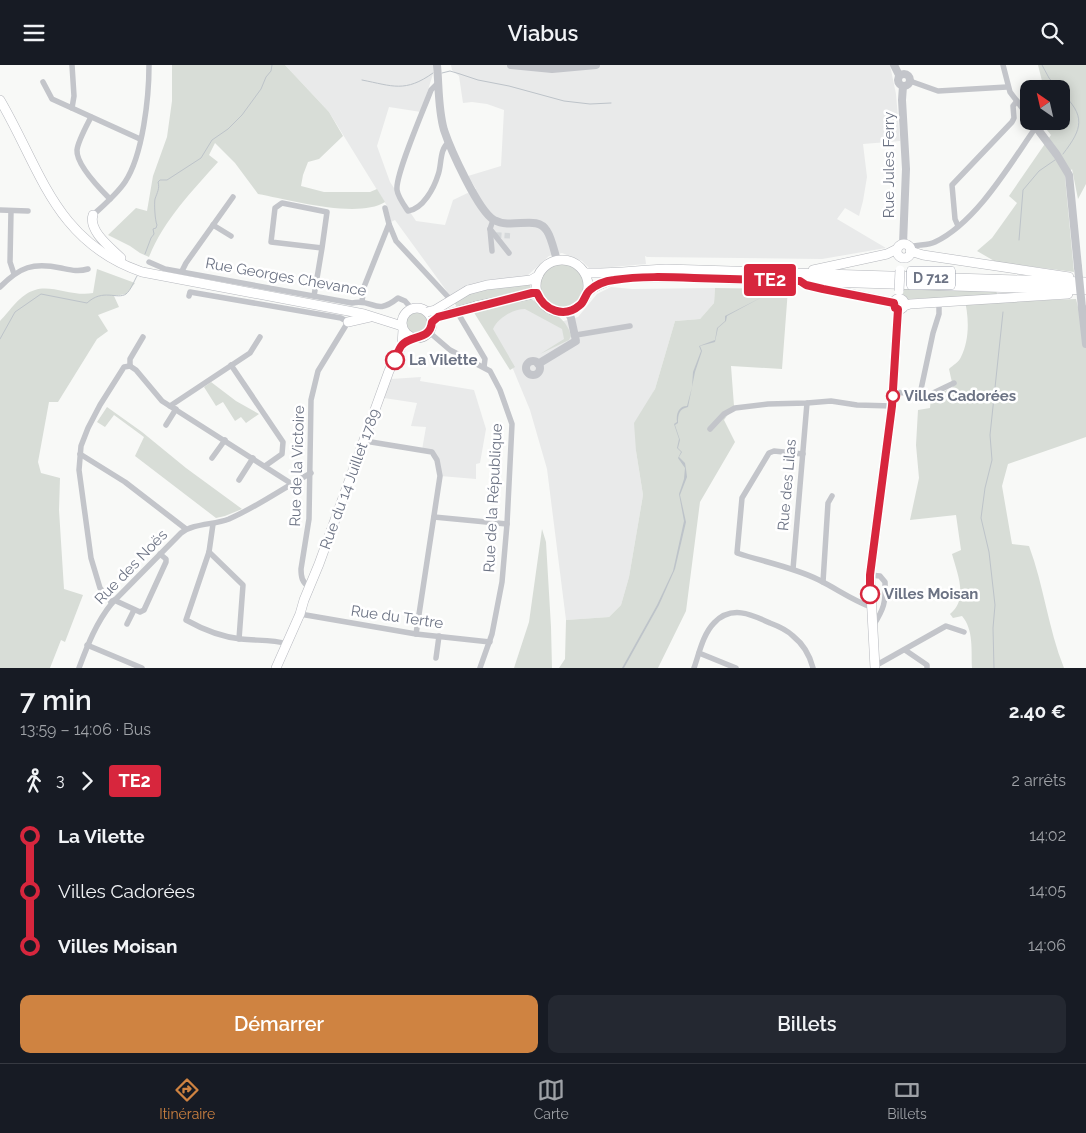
<!DOCTYPE html>
<html lang="fr">
<head>
<meta charset="utf-8">
<style>
  :root { --surface:#171b24; --page:#242831; --text:#f1f3f6; --muted:#9ea1a6; --line:#363941; --accent:#cf8341 }
  body { margin:0; font-family:Raleway,sans-serif; background:var(--page); color:var(--text); height:100vh; display:flex; flex-direction:column; font-size:19px; white-space:nowrap }
  * { box-sizing:border-box; margin:0 }
  p { font-size:16px; color:var(--muted) }
  .icon { flex:none; width:28px; height:28px; fill:none; stroke:currentColor; stroke-width:2; stroke-linecap:round; stroke-linejoin:round }
  .map { position:relative; height:603px; overflow:hidden }
  .side { display:flex; flex-direction:column; background:var(--surface); flex:1 }
  .side>* { flex:none }
  .badge { padding:0 10px; border-radius:4px; font-size:18px; line-height:32px }
  .needle { width:32px; rotate:326deg }
  .tools { position:absolute; left:1020px; top:15px; display:grid; gap:10px }
  .tools a { display:grid; place-items:center; width:50px; height:50px; border-radius:10px; background:var(--surface); box-shadow:0 2px 12px #0003; font-size:25px }
  .map>.badge { position:absolute; translate:-50% -50%; box-shadow:0 0 0 2px #fff }
  .legs { display:flex; align-items:center; gap:8px; height:55px; padding:0 20px; font-size:16px }
  .legs p { margin-inline-start:auto }
  .head { display:flex; align-items:center; justify-content:space-between; height:85px; padding:0 20px }
  h1 { font-size:28px; font-weight:600; line-height:38px }
  .primary-button { display:flex; gap:10px; margin-top:auto; padding:10px 20px }
  .primary-button a { flex:1; height:58px; border-radius:10px; background:var(--accent); color:#fff; font-size:20px; font-weight:600; line-height:58px; text-align:center }
  .primary-button a+a { background:var(--page); color:var(--text) }
  ul { padding:0 20px; list-style:none }
  li { display:flex; align-items:center; gap:18px; height:55px; font-size:19px }
  li i { display:grid; place-items:center; width:8px; height:100%; margin:0 6px; background:currentColor }
  li i::after { content:''; width:12px; height:12px; margin:-6px; border:4px solid; border-radius:50%; background:var(--surface) }
  li p { margin-inline-start:auto }
  li:first-child i { background:linear-gradient(#0000 50%,currentColor 0) }
  li:last-child i { background:linear-gradient(currentColor 50%,#0000 0) }
  header { display:flex; justify-content:space-between; align-items:center; height:65px; padding:0 20px; background:var(--surface); font-size:22px; font-weight:600 }
  .tabs { display:flex; justify-content:space-around; align-items:center; height:70px; border-top:1px solid var(--line); background:var(--surface); font-size:14px; color:var(--muted) }
  .tabs a { display:grid; justify-items:center; gap:2px }
  .tabs .active { color:var(--accent) }
  .map>svg:first-child { display:block }
</style>
</head>
<body>
<header><svg class="icon" aria-label="menu" viewBox="0 0 24 24"><path d="M4 6h16M4 12h16M4 18h16"/></svg>Viabus<svg class="icon" aria-label="search" viewBox="0 0 24 24"><circle cx="10" cy="10" r="6"/><path d="M15 15l6 6"/></svg></header>
<div class="map">
<svg width="1086" height="603" viewBox="0 0 1086 603">
  <rect width="100%" height="100%" fill="#f8f9f7"/>
  <g fill="#e9eaea">
    <path d="M285,0H433V9L421,47L389,42L377,81L390,117L416,156L445,160L453,135L476,124L468,111L501,101L504,45L487,39L472,37L463,38L459,11L452,5L451,0H890L896,29L900,76L863,79L867,112L863,136L859,151L845,143L837,154L886,183L822,194L647,192L645,191L646,199L590,204L582,196L562,188L549,191L527,211L487,215L462,225L451,232L395,155L391,157L387,141L329,47Z"/>
    <path d="M611,222L632,224L715,223L714,238L700,254L675,256L655,324L648,337L636,386L643,430L629,512L621,540L609,552L566,555L547,404L530,345L513,304L481,251L523,239L560,257L578,252L597,229Z"/>
    <path d="M421,312L420,316L474,325L486,364L480,398L476,399V414L440,411L432,387L422,385L426,362L411,361L417,338L384,333L391,314Z"/>
  </g>
  <g fill="#d8ddd7">
    <path d="M172,0H285L329,47L343,71L319,94L308,97L303,110L301,121L324,127H370L377,124L385,137C358,154 290,135 258,129L235,98L215,78L209,90L218,97C193,125 163,156 149,192L140,188L130,181L108,170L136,143L147,146L153,111L167,72L172,36Z"/>
    <path d="M1038,0H1086V119L1078,134L1072,104L1065,112L1074,207L996,197L977,186L992,173L1017,138L1009,131L1051,70L1042,59L1043,56H1061V24H1044Z"/>
    <circle cx="562" cy="221" r="22"/>
    <path d="M97,204L135,218L126,229L114,231L119,242L98,250L108,266L97,274L58,337H49L38,397L41,408L60,413L59,445L64,524L83,530L65,577L61,575L50,603H0V256C10,246 20,229 35,225C51,219 73,232 93,228Z"/>
    <path d="M530,219L531,224L457,242L454,237L477,225Z"/>
    <path d="M715,223L788,224L782,304L731,301L734,341L724,355L735,377L700,437L686,546L658,603H559L565,594L566,555L609,552L621,540L629,512L643,430L636,386L634,358L655,324L675,256L700,254L714,238Z"/>
    <path d="M903,224L996,225L999,237L1076,234L1078,242L1086,240V372L1008,399L1002,421L1012,479L1029,481C1044,521 1048,563 1064,603H972C971,586 974,565 962,551L953,553L950,549C969,534 957,508 952,489L961,485L956,450L910,455L919,413L916,380L918,345L930,343L931,333L953,322L949,304C953,300 959,297 961,292C970,274 969,251 964,232L908,234L902,228Z"/>
    <path d="M525,233L531,234C547,244 567,252 571,271L569,275L540,289L564,274L562,264L525,244C513,244 498,253 493,264L515,302L510,305L473,246Z"/>
    <circle cx="417" cy="258" r="11"/>
    <path d="M211,317L236,336L259,349L246,358L241,352L235,356L223,337L216,341L204,322Z"/>
    <path d="M107,342L142,367L186,403L242,444L225,451L216,453L135,391L144,372L114,350L105,362L97,357Z"/>
    <path d="M542,464L546,477L551,562L552,603H514L529,557Z"/>
  </g>
  <path fill="#bdc3c9" d="M764,231L727,251L726,256L718,263L715,277L700,281L702,286L695,307L688,342C679,344 678,349 678,358L675,360L680,375L678,383L682,387L679,392L685,398L686,404L687,412L680,430L686,457L675,504L659,540L624,603H622L657,540L673,506L675,497L684,456L679,429L684,414L685,403L678,393L681,387L677,383L679,374L674,359L677,357C676,350 678,341 687,341L692,322L693,307L701,286L699,281L715,275L717,263L725,256V251Z"/>
  <g fill="none" stroke-linecap="round" stroke-linejoin="round">
    <g stroke="#bdc3c9" stroke-width="1">
      <path d="M1042,0L1049,13L1058,24"/>
      <path d="M442,8L450,6L460,9L478,15L509,21L564,36L590,39L611,38"/>
      <path d="M362,15C393,21 405,28 433,8"/>
      <path d="M1061,27C1086,51 1083,63 1063,89"/>
      <path d="M1019,175L1023,125L1039,106L1055,95"/>
      <path d="M145,189L151,173L154,169L153,164L156,163L157,160C155,156 154,138 155,134C157,128 160,123 158,117L160,115H167L201,93L212,75L228,64L242,50L261,24L266,12L271,6L272,0"/>
      <path d="M0,274L15,247L41,229L87,238C103,223 117,235 126,229C131,225 134,216 137,211"/>
      <path d="M994,603L993,563L995,540L989,487L981,453L985,423L992,395L990,370L1003,247"/>
    </g>
    <path stroke="#d5d8da" stroke-width="5.5" stroke-dasharray="5.5 3" stroke-linecap="butt" d="M496,170L512,171"/>
    <defs>
      <g id="secondary">
        <path d="M0,35C41,105 55,177 142,207L364,249L402,261"/>
        <path d="M93,150C88,166 111,183 121,193"/>
        <circle cx="904" cy="186" r="7"/>
        <path d="M468,225L487,220L531,215L538,211"/>
        <circle cx="899" cy="239" r="5.5"/>
        <path d="M476,241L537,228"/>
        <circle cx="417" cy="258" r="15"/>
        <path d="M348,257L370,252"/>
        <path d="M276,603L300,549L304,535L319,499L389,306L402,280L403,265"/>
        <path d="M875,603L870,510L892,341L898,244"/>
      </g>
      <g id="primary">
        <path d="M910,186L923,190L1069,212"/>
        <circle cx="562" cy="221" r="26"/>
        <path d="M813,205L887,189L897,184"/>
        <path d="M585,208C612,209 639,205 666,204L1086,217"/>
        <path d="M807,220L894,238"/>
        <path d="M588,227C609,210 636,213 661,212L1086,225"/>
        <path d="M904,241L910,239L1068,229"/>
      </g>
    </defs>
    <use href="#secondary" stroke="#b6b8be" stroke-width="10"/>
    <use href="#primary" stroke="#b5b7bc" stroke-width="10"/>
    <g stroke="#c3c5ca" stroke-width="5.5">
      <path d="M1003,0L1010,27L1029,52"/>
      <path d="M910,16L938,26L1007,22"/>
      <path d="M43,17L52,34L140,74"/>
      <path d="M438,18L431,25C424,44 395,110 397,125C398,132 404,140 408,146C423,144 434,123 438,110C442,100 439,84 449,77"/>
      <path d="M72,43L74,31L72,0"/>
      <path d="M91,52C87,60 78,76 77,85C76,99 100,124 110,134"/>
      <path d="M0,145L28,146"/>
      <path d="M11,146L10,197L14,209"/>
      <path d="M93,150C104,140 117,129 125,117C143,90 149,32 149,0"/>
      <path d="M389,159L396,176L450,234"/>
      <path d="M213,160L231,171"/>
      <path d="M958,161L955,154L952,120L1012,57L1014,53L1013,41L1017,36"/>
      <path d="M490,164L509,188"/>
      <path d="M909,182C918,179 927,181 935,177C977,157 1010,99 1036,62L1032,56"/>
      <path d="M492,186L490,164L493,155"/>
      <path d="M149,197L165,204L352,238C375,233 374,252 398,233L405,236L412,244"/>
      <path d="M182,206L186,198L233,132"/>
      <path d="M0,222C20,202 33,197 61,203C71,205 78,207 88,204"/>
      <path d="M189,231L190,227L341,253L348,257L318,306L311,335L309,454L301,504C301,512 302,517 309,522"/>
      <path d="M314,231L322,183L271,177L275,143L282,138L327,147L322,183"/>
      <path d="M362,236L364,222L389,159L385,143"/>
      <path d="M459,250L485,294L484,302"/>
      <path d="M429,267L450,285L490,306L500,325L512,359L507,459L502,517L492,569L480,603"/>
      <path d="M576,270L630,261"/>
      <path d="M231,300L283,377L282,389L265,401"/>
      <path d="M130,301L136,305L162,336L292,419"/>
      <path d="M130,301V294L143,272"/>
      <path d="M893,327L929,330L954,318"/>
      <path d="M920,329L933,268L939,249V238"/>
      <path d="M170,341L250,288L260,272"/>
      <path d="M166,360L176,344"/>
      <path d="M710,364L724,349L735,343L768,339L807,338L831,336L857,340L892,341"/>
      <path d="M365,376L432,387L437,395L440,411L416,569"/>
      <path d="M80,389L125,417L186,464"/>
      <path d="M803,389L774,386L769,388L742,433L737,488C764,497 793,502 819,515C837,524 852,535 871,542"/>
      <path d="M212,393L225,375"/>
      <path d="M239,415L253,393"/>
      <path d="M434,452L507,459"/>
      <path d="M213,459L209,487L186,555C202,564 223,572 241,574C256,576 272,574 287,579"/>
      <path d="M209,487L243,520L239,574"/>
      <path d="M793,504L807,338"/>
      <path d="M870,510L880,511L885,517C886,537 884,544 873,561"/>
      <path d="M823,517L828,438L832,431"/>
      <path d="M114,535L140,547L144,545L166,497V494L160,489"/>
      <path d="M112,538L100,523L91,493L79,405L81,381L88,363L100,340L124,302L130,301"/>
      <path d="M300,549L416,569L490,577"/>
      <path d="M127,559L134,545"/>
      <path d="M87,580L142,603"/>
      <path d="M905,585L927,600V603"/>
      <path d="M699,588L736,603"/>
      <path d="M436,593L439,571"/>
      <path d="M875,601L946,561L964,567"/>
      <path d="M79,603C88,579 96,558 112,538L181,468C194,458 214,460 229,454C257,442 283,423 311,408"/>
      <path d="M694,603C699,589 703,569 714,558C731,540 751,549 770,558C778,561 787,565 793,571C803,579 810,591 813,603"/>
    </g>
    <g stroke="#c3c5ca" stroke-width="8">
      <path d="M437,0C439,21 438,44 444,65C450,83 478,146 494,155C513,165 537,149 547,166C552,174 554,186 557,195"/>
      <path d="M511,0L552,4L596,0"/>
      <path d="M894,0L899,10"/>
      <circle cx="904" cy="15" r="6"/>
      <path d="M1036,62L1057,90L1069,110L1078,202"/>
      <path d="M903,179L906,104L902,35L903,21"/>
      <path d="M1082,243L1086,279"/>
      <circle cx="533" cy="303" r="7"/>
      <path d="M538,299L576,276L571,253L568,247"/>
    </g>
    <use href="#secondary" stroke="#fff" stroke-width="9"/>
    <use href="#primary" stroke="#fff" stroke-width="9"/>
    <defs>
      <g id="secondary-bridge">
        <path d="M899,226L900,205"/>
        <path d="M427,247L435,245L468,225"/>
        <path d="M432,257L438,252L476,241"/>
      </g>
    </defs>
    <use href="#secondary-bridge" stroke="#b6b8be" stroke-width="10" stroke-linecap="butt"/>
    <path stroke="#c3c5ca" stroke-width="8" d="M1078,202L1082,243"/>
    <use href="#secondary-bridge" stroke="#fff" stroke-width="9"/>
  </g>
  <g fill="none" stroke-linecap="round" stroke-linejoin="round">
    <defs>
      <path id="line-1" d="M395,295C397,290 399,283 402,280C412,269 430,276 432,257L438,252L532,228H537C544,245 564,254 580,240C585,236 585,229 590,225C597,219 605,216 614,215C640,211 668,212 694,213C729,214 765,215 800,216L806,220L823,224L894,238L895,243L898,244L892,341L870,510V529"/>
    </defs>
    <use href="#line-1" stroke="#fff" stroke-width="11"/>
    <use href="#line-1" stroke="#d7263d" stroke-width="8"/>
  </g>
  <g fill="#fff" stroke="#d7263d" stroke-width="2.5">
    <circle cx="395" cy="295" r="9"/>
    <circle cx="893" cy="331" r="6"/>
    <circle cx="870" cy="529" r="9"/>
  </g>
  <g text-anchor="middle" stroke-width="5" stroke-linejoin="round" paint-order="stroke">
    <rect fill="#fff" stroke="#989da9" stroke-width="1" x="907" y="201.5" width="48" height="23" rx="4"/>
    <g font-size="14" font-weight="bold" fill="#6c7384">
      <text x="931" y="218">D 712</text>
    </g>
    <g font-size="15" fill="#6c7384" stroke="#fff">
      <text transform="translate(889 100) rotate(-90)" y="5">Rue Jules Ferry</text>
      <text transform="translate(286 212) rotate(10)" y="5">Rue Georges Chevance</text>
      <text transform="translate(297 401) rotate(-88)" y="5">Rue de la Victoire</text>
      <text transform="translate(350 414) rotate(-70)" y="5">Rue du 14 Juillet 1789</text>
      <text transform="translate(787 420) rotate(-85)" y="5">Rue des Lilas</text>
      <text transform="translate(493 433) rotate(-87)" y="5">Rue de la République</text>
      <text transform="translate(131 502) rotate(-46)" y="5">Rue des Noës</text>
      <text transform="translate(397 552) rotate(8)" y="5">Rue du Tertre</text>
    </g>
    <g font-size="15" font-weight="bold" fill="#6c7384" stroke="#fff" text-anchor="start">
      <text x="409" y="300">La Vilette</text>
      <text x="904" y="336">Villes Cadorées</text>
      <text x="884" y="534">Villes Moisan</text>
    </g>
  </g>
</svg>
<div class="tools">
<a><svg class="needle" viewBox="-14 -14 28 28"><path d="M0-13l5 13h-10z" fill="#e53935"/><path d="M0 13l5-13h-10z" fill="#9ea1a6"/></svg></a>
</div>
<b class="badge" style="left:770px;top:215px;background:#d7263d;color:#fff">TE2</b>
</div>
<section class="side">
<div class="head"><div><h1>7 min</h1><p>13:59 – 14:06 · Bus</p></div><b>2.40 €</b></div>
<div class="legs"><svg class="icon" aria-label="walk" viewBox="0 0 24 24"><circle cx="13" cy="4" r="2"/><path d="M13 8l-2 6 4 7M11 14l-3 7M7 12l3-4h3l4 4"/></svg>3<svg class="icon" aria-label="forward" viewBox="0 0 24 24"><path d="M9 5l7 7-7 7"/></svg><b class="badge" style="background:#d7263d;color:#fff">TE2</b><p>2 arrêts</p></div>
<ul>
<li><i style="color:#d7263d"></i><b>La Vilette</b><p>14:02</p></li>
<li><i style="color:#d7263d"></i><span>Villes Cadorées</span><p>14:05</p></li>
<li><i style="color:#d7263d"></i><b>Villes Moisan</b><p>14:06</p></li>
</ul>
<div class="primary-button"><a>Démarrer</a><a>Billets</a></div>
</section>
<nav class="tabs">
<a class="active"><svg class="icon" aria-label="directions" viewBox="0 0 24 24"><path d="M12 3l9 9-9 9-9-9zM9 14v-3h6M13 9l2 2-2 2"/></svg>Itinéraire</a>
<a><svg class="icon" aria-label="map" viewBox="0 0 24 24"><path d="M3 6l6-2 6 2 6-2v14l-6 2-6-2-6 2zM9 4v14M15 6v14"/></svg>Carte</a>
<a><svg class="icon" aria-label="tickets" viewBox="0 0 24 24"><path d="M3 7h18v10H3zM15 7v10"/></svg>Billets</a>
</nav>
</body>
</html>
